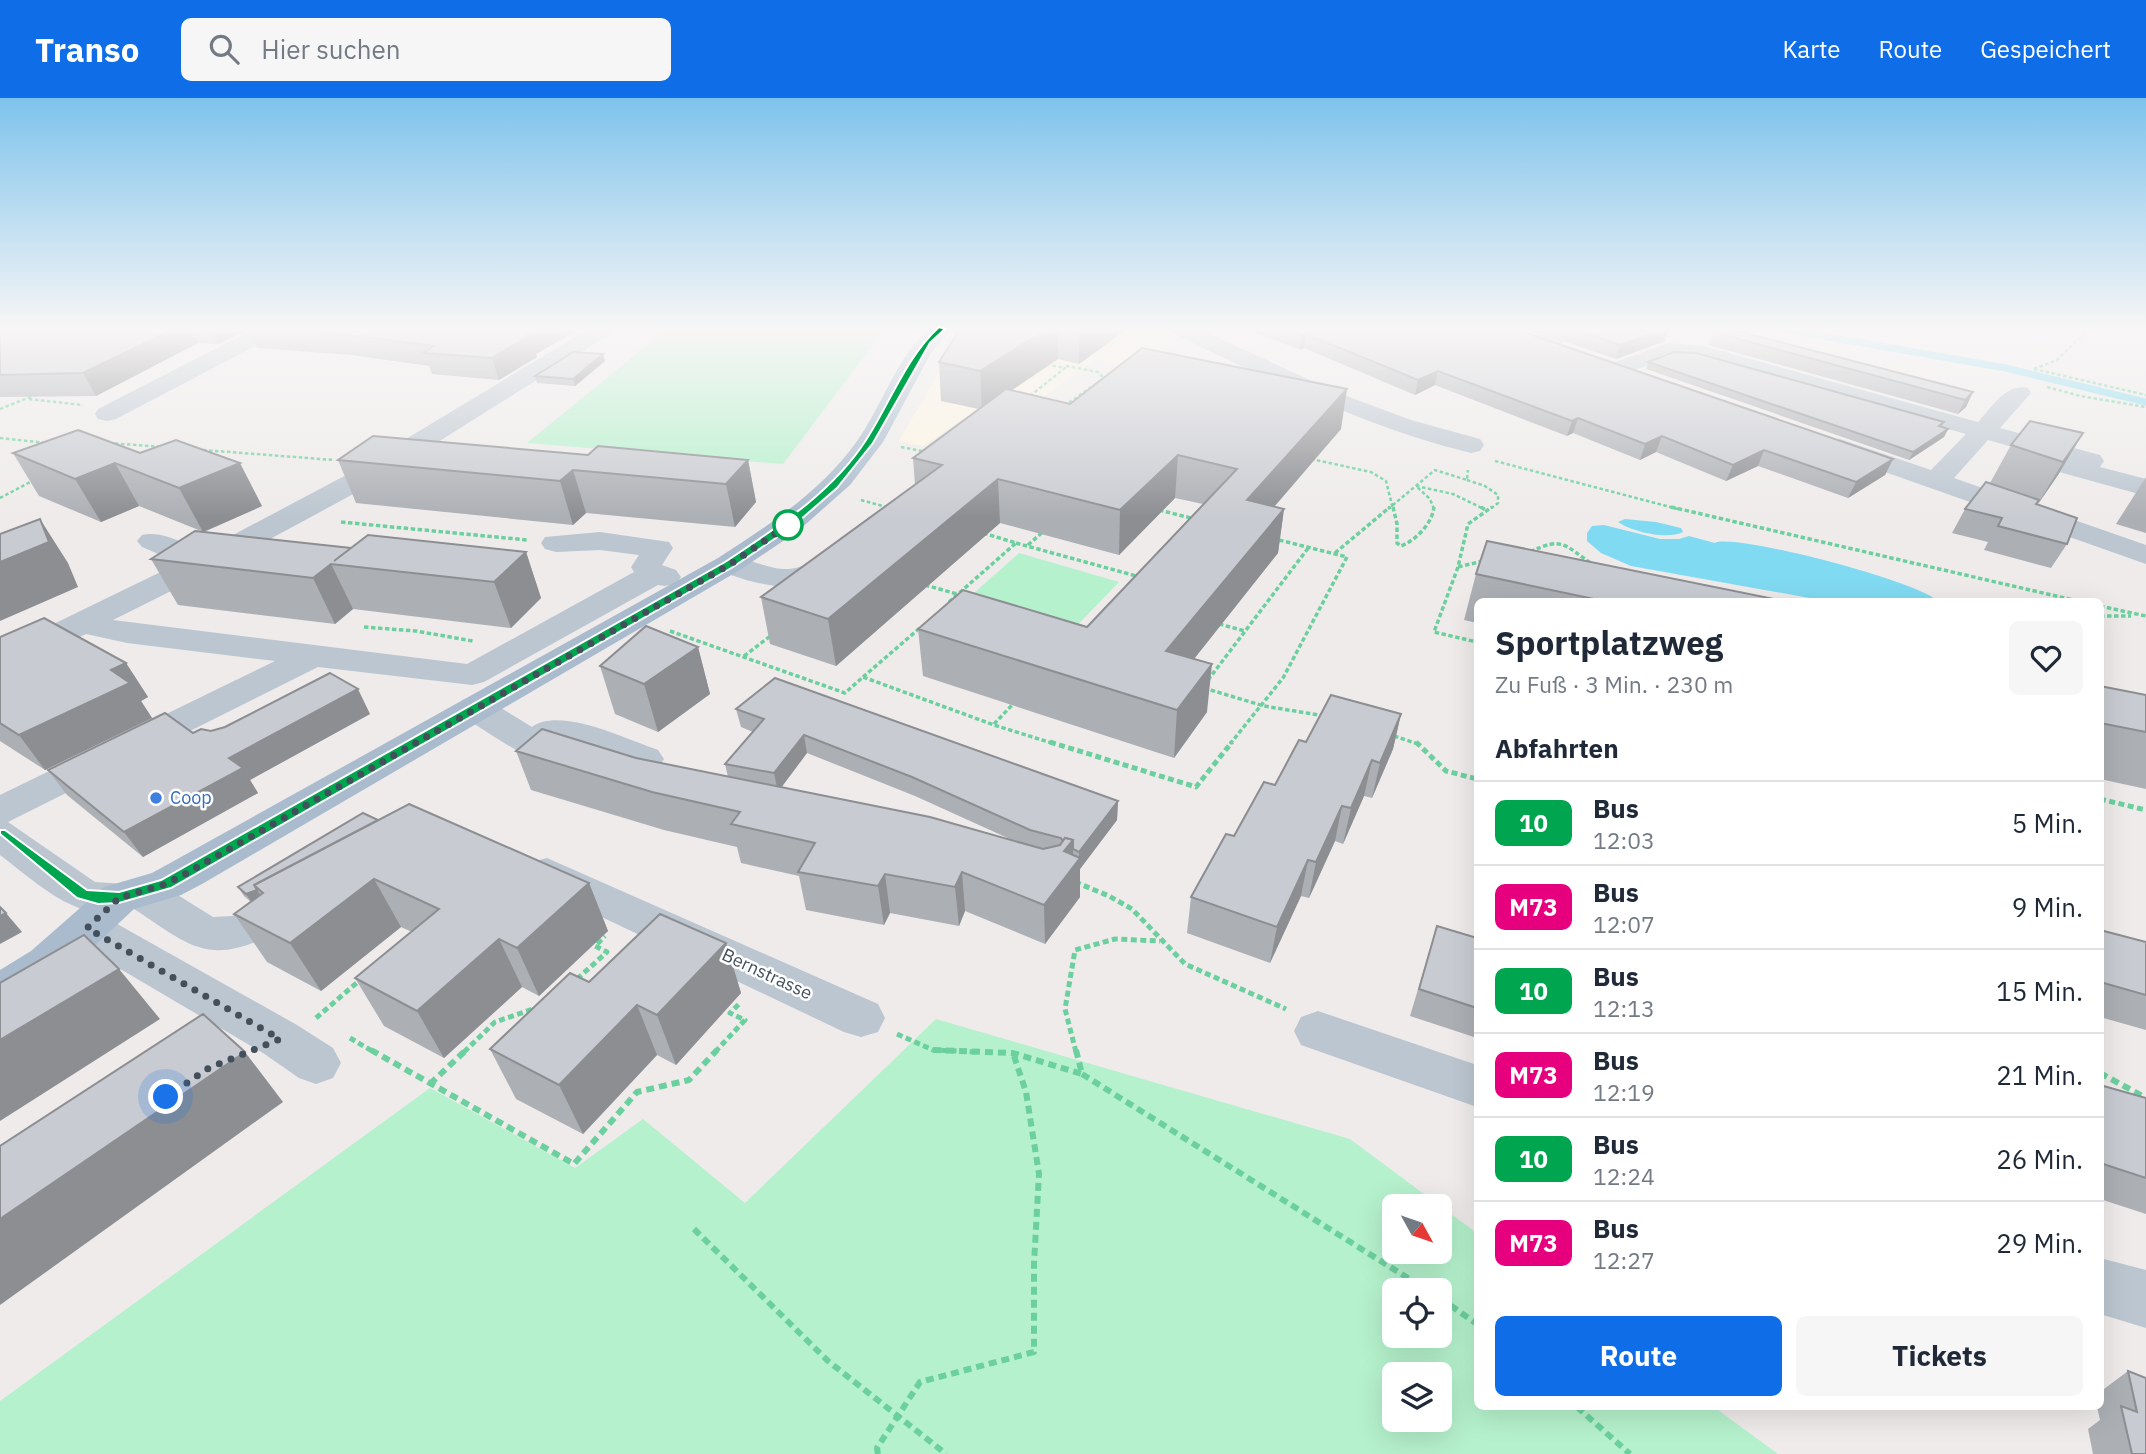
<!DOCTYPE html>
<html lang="de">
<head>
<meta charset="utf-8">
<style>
  :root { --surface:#fff; --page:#f6f6f7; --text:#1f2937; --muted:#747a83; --line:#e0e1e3; --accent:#0e6de7 }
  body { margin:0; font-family:"IBM Plex Sans",sans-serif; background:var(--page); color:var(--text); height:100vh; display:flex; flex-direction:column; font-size:26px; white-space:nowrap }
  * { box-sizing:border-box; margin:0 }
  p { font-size:23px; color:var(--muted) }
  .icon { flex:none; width:38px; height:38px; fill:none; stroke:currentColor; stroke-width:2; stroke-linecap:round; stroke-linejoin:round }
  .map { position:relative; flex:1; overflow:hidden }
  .side { position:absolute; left:1474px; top:500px; width:630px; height:812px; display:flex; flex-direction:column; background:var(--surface); border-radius:10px; box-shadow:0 7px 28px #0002 }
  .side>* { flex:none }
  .badge { padding:0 14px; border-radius:10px; font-size:24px; line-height:46px }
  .needle { width:46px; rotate:130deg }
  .buttons { position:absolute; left:1382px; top:1096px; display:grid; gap:14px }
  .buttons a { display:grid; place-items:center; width:70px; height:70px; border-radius:10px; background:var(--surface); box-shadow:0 7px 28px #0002; font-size:35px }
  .you { position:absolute; width:35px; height:35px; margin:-18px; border:5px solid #fff; border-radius:50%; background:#1a73e8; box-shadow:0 0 0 10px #1a73e833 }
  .map>.badge { position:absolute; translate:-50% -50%; box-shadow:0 0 0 4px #fff }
  h2 { padding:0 21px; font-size:26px; line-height:63px }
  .round { display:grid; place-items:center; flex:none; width:74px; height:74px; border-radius:10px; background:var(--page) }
  .summary { display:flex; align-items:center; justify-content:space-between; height:119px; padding:0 21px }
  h1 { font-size:33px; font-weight:700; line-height:52px }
  .primary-button { display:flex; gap:14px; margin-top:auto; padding:14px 21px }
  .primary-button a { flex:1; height:80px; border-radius:10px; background:var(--accent); color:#fff; font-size:28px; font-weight:700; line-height:80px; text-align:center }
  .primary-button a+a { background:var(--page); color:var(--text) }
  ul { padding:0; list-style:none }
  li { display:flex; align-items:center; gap:21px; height:84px; padding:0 21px; border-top:2px solid var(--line) }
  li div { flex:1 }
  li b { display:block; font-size:26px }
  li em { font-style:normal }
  li .badge { min-width:77px; font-weight:700; text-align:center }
  header { display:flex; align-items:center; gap:42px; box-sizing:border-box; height:98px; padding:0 35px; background:var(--accent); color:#fff }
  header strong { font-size:33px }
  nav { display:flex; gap:38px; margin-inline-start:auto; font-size:24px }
  .search { width:490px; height:63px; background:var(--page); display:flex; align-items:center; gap:18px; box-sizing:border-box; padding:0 24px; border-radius:10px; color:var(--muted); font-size:26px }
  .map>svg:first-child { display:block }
</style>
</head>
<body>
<header>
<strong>Transo</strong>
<div class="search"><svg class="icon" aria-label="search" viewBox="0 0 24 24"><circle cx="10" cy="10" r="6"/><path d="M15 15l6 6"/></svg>Hier suchen</div>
<nav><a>Karte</a><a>Route</a><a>Gespeichert</a></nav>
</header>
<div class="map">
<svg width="2146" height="1356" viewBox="0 0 2146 1356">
  <rect width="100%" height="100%" fill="#efebeb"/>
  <path fill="#fdf5e2" d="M964,231H1146L1180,245L1162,251L1139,271L1096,261L1026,312L975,320L968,318L923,348L899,343Z"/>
  <g fill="#b5f1cc" fill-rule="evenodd">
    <path d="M667,231H885L783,366L527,345Z"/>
    <path d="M1019,455L1119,484L1063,542L958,509Z"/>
    <path d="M936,921L1350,1041L1440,1108H1395V1153H1440V1108L1477,1135V1309H1714L1778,1356H0V1303L430,990L575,1070L643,1021L745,1105ZM1395,1192H1440V1237H1395ZM1395,1276H1440V1321H1395Z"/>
  </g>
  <g fill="#80daf1">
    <path d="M1625,421L1656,424L1681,430L1683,434C1668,442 1632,434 1618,424Z"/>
    <path d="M1604,427L1660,441H1679L1689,438L1715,445C1731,434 1926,485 1938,504H1832L1631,468L1601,455L1587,443V435L1592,428Z"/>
  </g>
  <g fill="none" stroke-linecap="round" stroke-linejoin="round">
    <path stroke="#80daf1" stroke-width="7" d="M1783,231L2006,270L2146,304"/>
    <g stroke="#6cd09e" stroke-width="2.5" stroke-dasharray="3.5 2.5" stroke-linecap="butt">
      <path d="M2034,271L2146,297"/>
      <path d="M2034,271L2057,262L2089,231"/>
      <path d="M2047,289L2080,298L2146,309"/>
      <path d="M1030,298L1065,270L1050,267"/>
      <path d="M29,301L83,307"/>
      <path d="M1064,308L1100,283L1102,278L1098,274L1067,268L1065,270"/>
      <path d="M0,311L35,297"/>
      <path d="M0,340L47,345"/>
      <path d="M109,345L163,349"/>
      <path d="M901,349L927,354"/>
      <path d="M203,352L334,362"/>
      <path d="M1311,361L1371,374L1386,383L1393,411"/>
      <path d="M1495,363L1678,411"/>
      <path d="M1467,382L1485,388L1498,397V405L1490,411"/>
      <path d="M0,400L34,382"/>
      <path d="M861,402L890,410"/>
      <path d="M1388,411L1435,372L1467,382L1468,372"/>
      <path d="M1434,411L1430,401L1416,388L1453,396L1484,411"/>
    </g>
    <g stroke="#6cd09e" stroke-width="3.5" stroke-dasharray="4.5 2.5" stroke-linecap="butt">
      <path d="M887,409L890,410"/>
      <path d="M1393,409L1397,426V445L1401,448C1416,442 1432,426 1434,409"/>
      <path d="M1481,409L1487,413"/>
      <path d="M1671,409L2082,504"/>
      <path d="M1159,412L1195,421"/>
      <path d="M341,424L527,442"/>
      <path d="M1016,445L1140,479"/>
      <path d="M1028,447L1045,432"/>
      <path d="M1530,454C1563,438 1564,447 1592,466"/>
      <path d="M1335,455L1390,409"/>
      <path d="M1483,463L1458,469L1468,426L1492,409"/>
      <path d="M1458,469L1434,534L1477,544"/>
      <path d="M925,487L957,496"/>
      <path d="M949,504L1016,445L983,435"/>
      <path d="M2100,508L2146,518"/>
      <path d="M2100,518H2131"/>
      <path d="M1219,526L1245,533"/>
      <path d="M364,529L416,533L473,543"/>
      <path d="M670,533L845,595L863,579L994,627L1055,646"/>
      <path d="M744,558L773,536"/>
      <path d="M863,579L921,529"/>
      <path d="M1208,582L1309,449"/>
      <path d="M1204,590L1264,608L1325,618"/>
      <path d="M994,626L1014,605"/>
      <path d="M1394,638L1418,646"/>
      <path d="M1230,646L1283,580L1347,459L1275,441"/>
    </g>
    <g stroke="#6cd09e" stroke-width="5" stroke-dasharray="6 3.5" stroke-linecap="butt">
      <path d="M1050,644L1196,689L1232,644"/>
      <path d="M1416,644L1446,673L1477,681"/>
      <path d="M2100,701L2146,712"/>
      <path d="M1075,784L1109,798L1132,811L1185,866L1286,911"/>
      <path d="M577,881L607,854L595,848L605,838"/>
      <path d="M316,920L360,882"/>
      <path d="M897,936L933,952L977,954"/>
      <path d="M350,940L374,954"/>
      <path d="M464,954L495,924L536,910"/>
      <path d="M715,954L745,922L730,915L741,904"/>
      <path d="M1076,954L1065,911L1075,852L1115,841L1160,843"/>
    </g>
    <g stroke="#6cd09e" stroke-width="6" stroke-dasharray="8 5" stroke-linecap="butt">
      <path d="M371,952L574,1066L637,994L689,982L717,952"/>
      <path d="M933,952L1013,955L1082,976L1076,952"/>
      <path d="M2100,975L2146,1000"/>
      <path d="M1082,976L1427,1192"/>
      <path d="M430,986L466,952"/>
      <path d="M694,1131L828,1263L946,1356"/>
      <path d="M1440,1200L1477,1226"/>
      <path d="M1577,1309L1630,1356"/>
      <path d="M878,1356L877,1350L920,1284L1034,1254V1166L1039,1076L1026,994L1013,955"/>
    </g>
    <g fill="#bbc6d0" fill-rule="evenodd">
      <path d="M254,231H281L278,236L116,321L107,323L98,321L95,316L98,311Z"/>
      <path d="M588,231H613L610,236L368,388L215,471L113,522L467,566L634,474L631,469L639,457L600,452L556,454L545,451L541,445L545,439L600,434L669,444L673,450L662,467L676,472L681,479L676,486L665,488L658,487L484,584L472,587L318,569L8,724L95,784L126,786L142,779L157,784L213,819L232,818L290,793L305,798L312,809C303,824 288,829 273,836C208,869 189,847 134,811C80,829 40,787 0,757V697L275,563L127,545L86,536L12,572L0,575V552L179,465L142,449L137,443L142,437C162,432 184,446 203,453L348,376Z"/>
      <path d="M1171,231H1199L1336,294L1411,322L1480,341L1484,347L1480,353L1471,355C1366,329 1271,282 1174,236Z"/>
      <path d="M1559,231H1590L1587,236L1550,249H1534L1531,244L1534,239Z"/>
      <path d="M1668,245L1703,248L1978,324C1992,309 2006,285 2028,290L2031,295L2000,330L2100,357L2104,363L2100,369L2146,381V398L2052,372L2048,366L2052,360L1988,342L1954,380L2146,447V466L1831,355L1827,349L1831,343L1840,341L1931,372L1966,336L1694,260L1671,259L1618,278L1610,276L1606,271L1610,266Z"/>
      <path d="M836,454L847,457L851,463C828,497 776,491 743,481C732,477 720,475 714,466L718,460C741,454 761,470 783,471C804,472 817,459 836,454Z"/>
      <path d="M475,599L488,602L532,629C560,608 628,642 658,652L664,661L658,670L645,673L592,655L595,660L589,669C548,680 496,639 462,618L457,610L462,602Z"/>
      <path d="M547,760L878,906L885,920L878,934L861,939L844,934L532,786L526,775L532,764Z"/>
      <path d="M87,813L103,818L297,927L333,950L341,965L333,980L316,986L299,980L263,955L71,842L65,830L71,818Z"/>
      <path d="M1318,913L1477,967V1009L1301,947L1294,933L1301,919Z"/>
      <path d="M2100,1160L2146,1172V1230L2100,1216Z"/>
    </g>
    <path fill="#a9bbcd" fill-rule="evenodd" d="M929,231H952L931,255L883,344L850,387L798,433L740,472L202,786L181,797L134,811L63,877L16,908L0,914V872L31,853L104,789L152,775L172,764L718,460C769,427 822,393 857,343C883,307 895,261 929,231Z"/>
  </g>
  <g fill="#acafb4" fill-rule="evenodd">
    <path d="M0,231H579L536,256L537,259L499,282L432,276L429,268L351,257L257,250L249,231L218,246L198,245L96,298L0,299Z"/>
    <path d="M960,231H1127L1079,266L1058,261L1011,293L1070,306L1341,331L1274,409L1284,411L1278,455L1194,561L1207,614L1174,660L923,578L918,531L1087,529L1203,406L1175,400L1119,457L1000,425L836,568L770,546L761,499L915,387L913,360L979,311L941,303L939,264Z"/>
    <path d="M1246,231H1515L1893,361L1885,377L1848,400L1758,368L1726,383L1656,354L1640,362L1573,335L1567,338L1435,287L1415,297L1304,250L1301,252Z"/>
    <path d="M1528,231H1669L1665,243L1616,261Z"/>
    <path d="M1713,234L1973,294L1966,309L1958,316L1708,247Z"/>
    <path d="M603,256L605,263L575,288L537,285L535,278Z"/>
    <path d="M1648,264L1944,324L1941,329L1948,331L1944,339L1909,362L1646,271Z"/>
    <path d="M78,332L262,408L204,434L351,450L526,454L541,500L511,530L353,511L335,526L178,507L151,461L201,433L139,408L101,424L39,398L13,355Z"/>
    <path d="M2083,335L2058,377L2038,406L2067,446L2051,470L1984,452L1988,444L1952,435L1965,411L1990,385L2011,347Z"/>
    <path d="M588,357L748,362L756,404L735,429L586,415L573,427L356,405L338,362Z"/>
    <path d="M2146,379V435L2116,426Z"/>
    <path d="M1476,476L1789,504H1477V525L1464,522Z"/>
    <path d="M0,539L126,565L148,599L141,603L152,620L45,672L0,643Z"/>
    <path d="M698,549L710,596L658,634L615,616L600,568Z"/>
    <path d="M2100,588L2146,597V691L2100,681Z"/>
    <path d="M736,611L1118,703L1117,722L1080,771V799L1045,846L965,813L959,828L890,815L884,827L806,812L799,778L741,765L737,749L664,732L531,692L516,653L636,660L728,679L725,666L753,634L741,629ZM807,655L915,698L1012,742L781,689Z"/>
    <path d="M370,616L250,682L258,695L143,759L67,697L48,672L193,635Z"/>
    <path d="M1401,616L1393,651L1372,700L1364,698L1343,746L1335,743L1309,800L1301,798L1270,865L1187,835L1191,799L1234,738L1275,687Z"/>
    <path d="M378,722L589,785L608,833L539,898L522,889L444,960L384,928L355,880L412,834L401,829L321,893L267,864L234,816L251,804L244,798L238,789Z"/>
    <path d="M1437,828L1477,840V940L1410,918Z"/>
    <path d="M2100,832L2146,844V932L2100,919Z"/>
    <path d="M726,845L741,895L676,967L657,957L583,1036L516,1001L490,951L589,884Z"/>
    <path d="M2100,987L2146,1000V1116L2100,1101Z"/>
    <path d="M2128,1273L2146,1356H2093L2088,1331L2100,1322L2097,1309H2100V1294Z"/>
  </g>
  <g fill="#8c8e92">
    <path d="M174,231H191L198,245L96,298L83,275Z"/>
    <path d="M210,231H249L218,246Z"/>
    <path d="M537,231H579L536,256L537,259L499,282L492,260Z"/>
    <path d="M1047,231H1058V261L982,312L980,273Z"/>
    <path d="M1079,231H1127L1079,266Z"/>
    <path d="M1666,231H1669L1665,243L1616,261L1620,247Z"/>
    <path d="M1306,236L1304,250L1301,252L1302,237Z"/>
    <path d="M603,256L605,263L575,288L573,281Z"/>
    <path d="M1438,273L1435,287L1415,297L1418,282Z"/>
    <path d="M1347,291L1341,331L1242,446L1247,402Z"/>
    <path d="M1973,294L1966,309L1958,316L1965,302Z"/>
    <path d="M1578,320L1573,335L1567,338L1572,323Z"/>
    <path d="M1948,331L1944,339L1909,362L1913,354Z"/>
    <path d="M2083,335L2058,377L2038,406L2063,364Z"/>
    <path d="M1662,338L1656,354L1640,362L1645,346Z"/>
    <path d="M1764,352L1758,368L1726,383L1733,367Z"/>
    <path d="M1178,357L1175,400L1119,457L1120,412Z"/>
    <path d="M1893,361L1885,377L1848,400L1856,384Z"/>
    <path d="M748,362L756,404L735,429L726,386Z"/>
    <path d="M115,365L139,408L101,424L75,381Z"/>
    <path d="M240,365L262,408L203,434L179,390Z"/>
    <path d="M573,372L586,415L573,427L560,383Z"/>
    <path d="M998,381L1000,425L836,568L828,521Z"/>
    <path d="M1284,411L1278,455L1163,600L1166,553Z"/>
    <path d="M40,421L68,465L78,489L0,523V464Z"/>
    <path d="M526,454L541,500L511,530L494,484Z"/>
    <path d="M331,466L353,511L335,526L313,480Z"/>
    <path d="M698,549L710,596L658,634L644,586Z"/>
    <path d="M126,565L148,599L141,603L152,620L45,672L19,637L111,572Z"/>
    <path d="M1212,566L1207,614L1174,660L1177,612Z"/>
    <path d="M358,591L370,616L250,682L258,695L143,759L124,734L229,660Z"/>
    <path d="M1401,616L1393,651L1372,700L1380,665Z"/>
    <path d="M804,637L807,655L778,694L774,675Z"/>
    <path d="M1372,662L1364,698L1343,746L1351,710Z"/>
    <path d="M1118,703L1117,722L1080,771V799L1045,846L1044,807L1064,753L1073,742V769L1079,761V754Z"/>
    <path d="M1342,708L1335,743L1309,800L1316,764Z"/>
    <path d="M1308,762L1301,798L1270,865L1277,829Z"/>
    <path d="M962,774L965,813L959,828L955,789Z"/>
    <path d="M885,776L890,815L884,827L878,788Z"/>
    <path d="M374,781L401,829L321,893L290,845Z"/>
    <path d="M589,785L608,833L539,898L517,850Z"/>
    <path d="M257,792L263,801L253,806L246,796Z"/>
    <path d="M6,815L22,834L0,846V818Z"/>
    <path d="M499,841L522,889L444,960L417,913Z"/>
    <path d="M726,845L741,895L676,967L657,917Z"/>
    <path d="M119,871L160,921L0,1023V942Z"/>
    <path d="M637,907L657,957L583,1036L559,987Z"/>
    <path d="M245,954L283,1004L0,1207V1121Z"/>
  </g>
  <g fill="#c8cbd1" stroke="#8c8e92" stroke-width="2">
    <path d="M0,231H174L83,275L0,277Z"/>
    <path d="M273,231H537L525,237H530L492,260L424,255L434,248L342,236Z"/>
    <path d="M960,231H1047L980,273L939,264Z"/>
    <path d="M1284,231H1515L1893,361L1856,384L1764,352L1733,367L1662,338L1645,346L1578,320L1572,323L1438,273L1418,282L1306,236L1302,237Z"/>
    <path d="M1573,231H1666L1620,247Z"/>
    <path d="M1718,231H1730L1973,294L1965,302L1713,234Z"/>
    <path d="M1142,250L1347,291L1247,402L1284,411L1166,553L1212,566L1177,612L918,531L963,492L1087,529L1237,371L1178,357L1120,412L998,381L828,521L761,499L942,367L913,360L1006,291L1070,306Z"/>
    <path d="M573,254L603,256L573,281L535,278Z"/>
    <path d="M1674,254L1696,255L1944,324L1939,328L1948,331L1913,354L1648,264Z"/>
    <path d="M2030,323L2083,335L2063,364L2011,347Z"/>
    <path d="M78,332L140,355L176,342L240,365L179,390L115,365L75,381L13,355Z"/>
    <path d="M373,338L588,357L598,348L748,362L726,386L573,372L560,383L338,362Z"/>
    <path d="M1986,384L2039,402L2036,406L2077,420L2067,446L1998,428L2002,420L1965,411Z"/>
    <path d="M40,421L49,444L0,464V436Z"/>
    <path d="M195,433L351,450L334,463L368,437L526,454L494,484L331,466L313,480L151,461Z"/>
    <path d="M1487,443L1789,504H1608L1476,476Z"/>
    <path d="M44,520L126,565L111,572L130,585L19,637L0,625V539Z"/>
    <path d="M646,528L698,549L644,586L600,568Z"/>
    <path d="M330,575L358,591L229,660L243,670L124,734L48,672L165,615L193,635L201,631L211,633L225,629Z"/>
    <path d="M775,580L1118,703L1079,754L1073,751V742L1065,740L1063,743L1061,740L1030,732L912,679L804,637L774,675L725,666L764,621L736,611Z"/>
    <path d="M2100,588L2146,597V634L2100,625Z"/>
    <path d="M1331,597L1401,616L1380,665L1372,662L1351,710L1342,708L1316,764L1308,762L1277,829L1191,799L1226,736L1234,738L1264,684L1275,687L1299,642L1306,644Z"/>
    <path d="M542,631L636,660L930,719L1043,751L1060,747L1065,740L1073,742L1064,753L1080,760L1044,807L962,774L955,789L885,776L878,788L798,774L815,745L731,726L740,714L652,694L516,653Z"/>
    <path d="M409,706L589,785L517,850L499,841L417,913L355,880L439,811L374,781L290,845L234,816L263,795L254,787Z"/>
    <path d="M363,715L378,722L254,787L257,792L246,796L238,789Z"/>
    <path d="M0,809L6,815L0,818Z"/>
    <path d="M660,816L726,845L657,917L637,907L559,987L490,951L570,875L589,884Z"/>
    <path d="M1437,828L1477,840V910L1419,891Z"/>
    <path d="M2100,832L2146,844V897L2100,884Z"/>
    <path d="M84,837L119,871L0,942V885Z"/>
    <path d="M203,916L245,954L0,1121V1048Z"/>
    <path d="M2100,987L2146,1000V1080L2100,1065Z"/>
    <path d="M2128,1273L2146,1280V1356H2132L2121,1308L2137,1314Z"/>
  </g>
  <linearGradient id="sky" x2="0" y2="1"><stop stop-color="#7ec3ec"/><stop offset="0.55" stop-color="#f8f6f6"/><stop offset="1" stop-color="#f8f6f6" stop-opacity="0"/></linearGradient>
  <rect width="2146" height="420" fill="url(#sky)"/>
  <path fill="#00a54f" stroke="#fff" stroke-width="2" d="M939,229L945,231L930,245L873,345L837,390L792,429L733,469L171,790L119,805L98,806L77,800L0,736V732H5L87,792L119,794L161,782L725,464C776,430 832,395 866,342C890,305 906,259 939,229Z"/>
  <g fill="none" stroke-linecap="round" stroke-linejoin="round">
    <path stroke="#434f5a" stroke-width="7" stroke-dasharray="0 12.6" d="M166,999L209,970L280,941L87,830L119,800L166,786L187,775L729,467L788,427"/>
  </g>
  <circle fill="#fff" stroke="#00a54f" stroke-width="3.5" cx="788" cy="427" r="14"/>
  <circle fill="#3f7fe0" stroke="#fff" stroke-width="2.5" cx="156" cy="700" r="7"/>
  <g text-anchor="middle" stroke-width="5" stroke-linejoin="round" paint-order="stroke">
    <g font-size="18" fill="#366cbe" stroke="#fff" text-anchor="start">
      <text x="170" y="706">Coop</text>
    </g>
    <g font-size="18" fill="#434f5a" stroke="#fff">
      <text transform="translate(767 876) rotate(25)" y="6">Bernstrasse</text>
    </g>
  </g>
</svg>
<div class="buttons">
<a><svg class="needle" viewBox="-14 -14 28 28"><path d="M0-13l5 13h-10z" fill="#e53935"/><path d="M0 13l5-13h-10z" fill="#747a83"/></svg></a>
<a><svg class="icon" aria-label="locate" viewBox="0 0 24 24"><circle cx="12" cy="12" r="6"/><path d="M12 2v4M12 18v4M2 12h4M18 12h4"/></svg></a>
<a><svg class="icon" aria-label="layers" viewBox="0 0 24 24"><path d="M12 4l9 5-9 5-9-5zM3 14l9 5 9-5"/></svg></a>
</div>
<div class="you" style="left:166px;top:999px"></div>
<section class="side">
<div class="summary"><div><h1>Sportplatzweg</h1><p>Zu Fuß · 3 Min. · 230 m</p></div><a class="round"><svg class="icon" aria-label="heart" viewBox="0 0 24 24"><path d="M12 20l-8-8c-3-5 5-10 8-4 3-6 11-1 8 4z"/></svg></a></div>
<h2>Abfahrten</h2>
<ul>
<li><span class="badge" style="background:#00a54f;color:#fff">10</span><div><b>Bus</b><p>12:03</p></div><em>5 Min.</em></li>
<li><span class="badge" style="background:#e6007e;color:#fff">M73</span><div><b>Bus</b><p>12:07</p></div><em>9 Min.</em></li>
<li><span class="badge" style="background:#00a54f;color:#fff">10</span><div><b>Bus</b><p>12:13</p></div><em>15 Min.</em></li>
<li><span class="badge" style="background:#e6007e;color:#fff">M73</span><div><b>Bus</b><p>12:19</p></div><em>21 Min.</em></li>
<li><span class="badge" style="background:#00a54f;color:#fff">10</span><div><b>Bus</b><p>12:24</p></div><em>26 Min.</em></li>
<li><span class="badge" style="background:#e6007e;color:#fff">M73</span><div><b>Bus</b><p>12:27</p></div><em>29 Min.</em></li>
</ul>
<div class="primary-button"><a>Route</a><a>Tickets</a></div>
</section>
</div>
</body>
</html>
